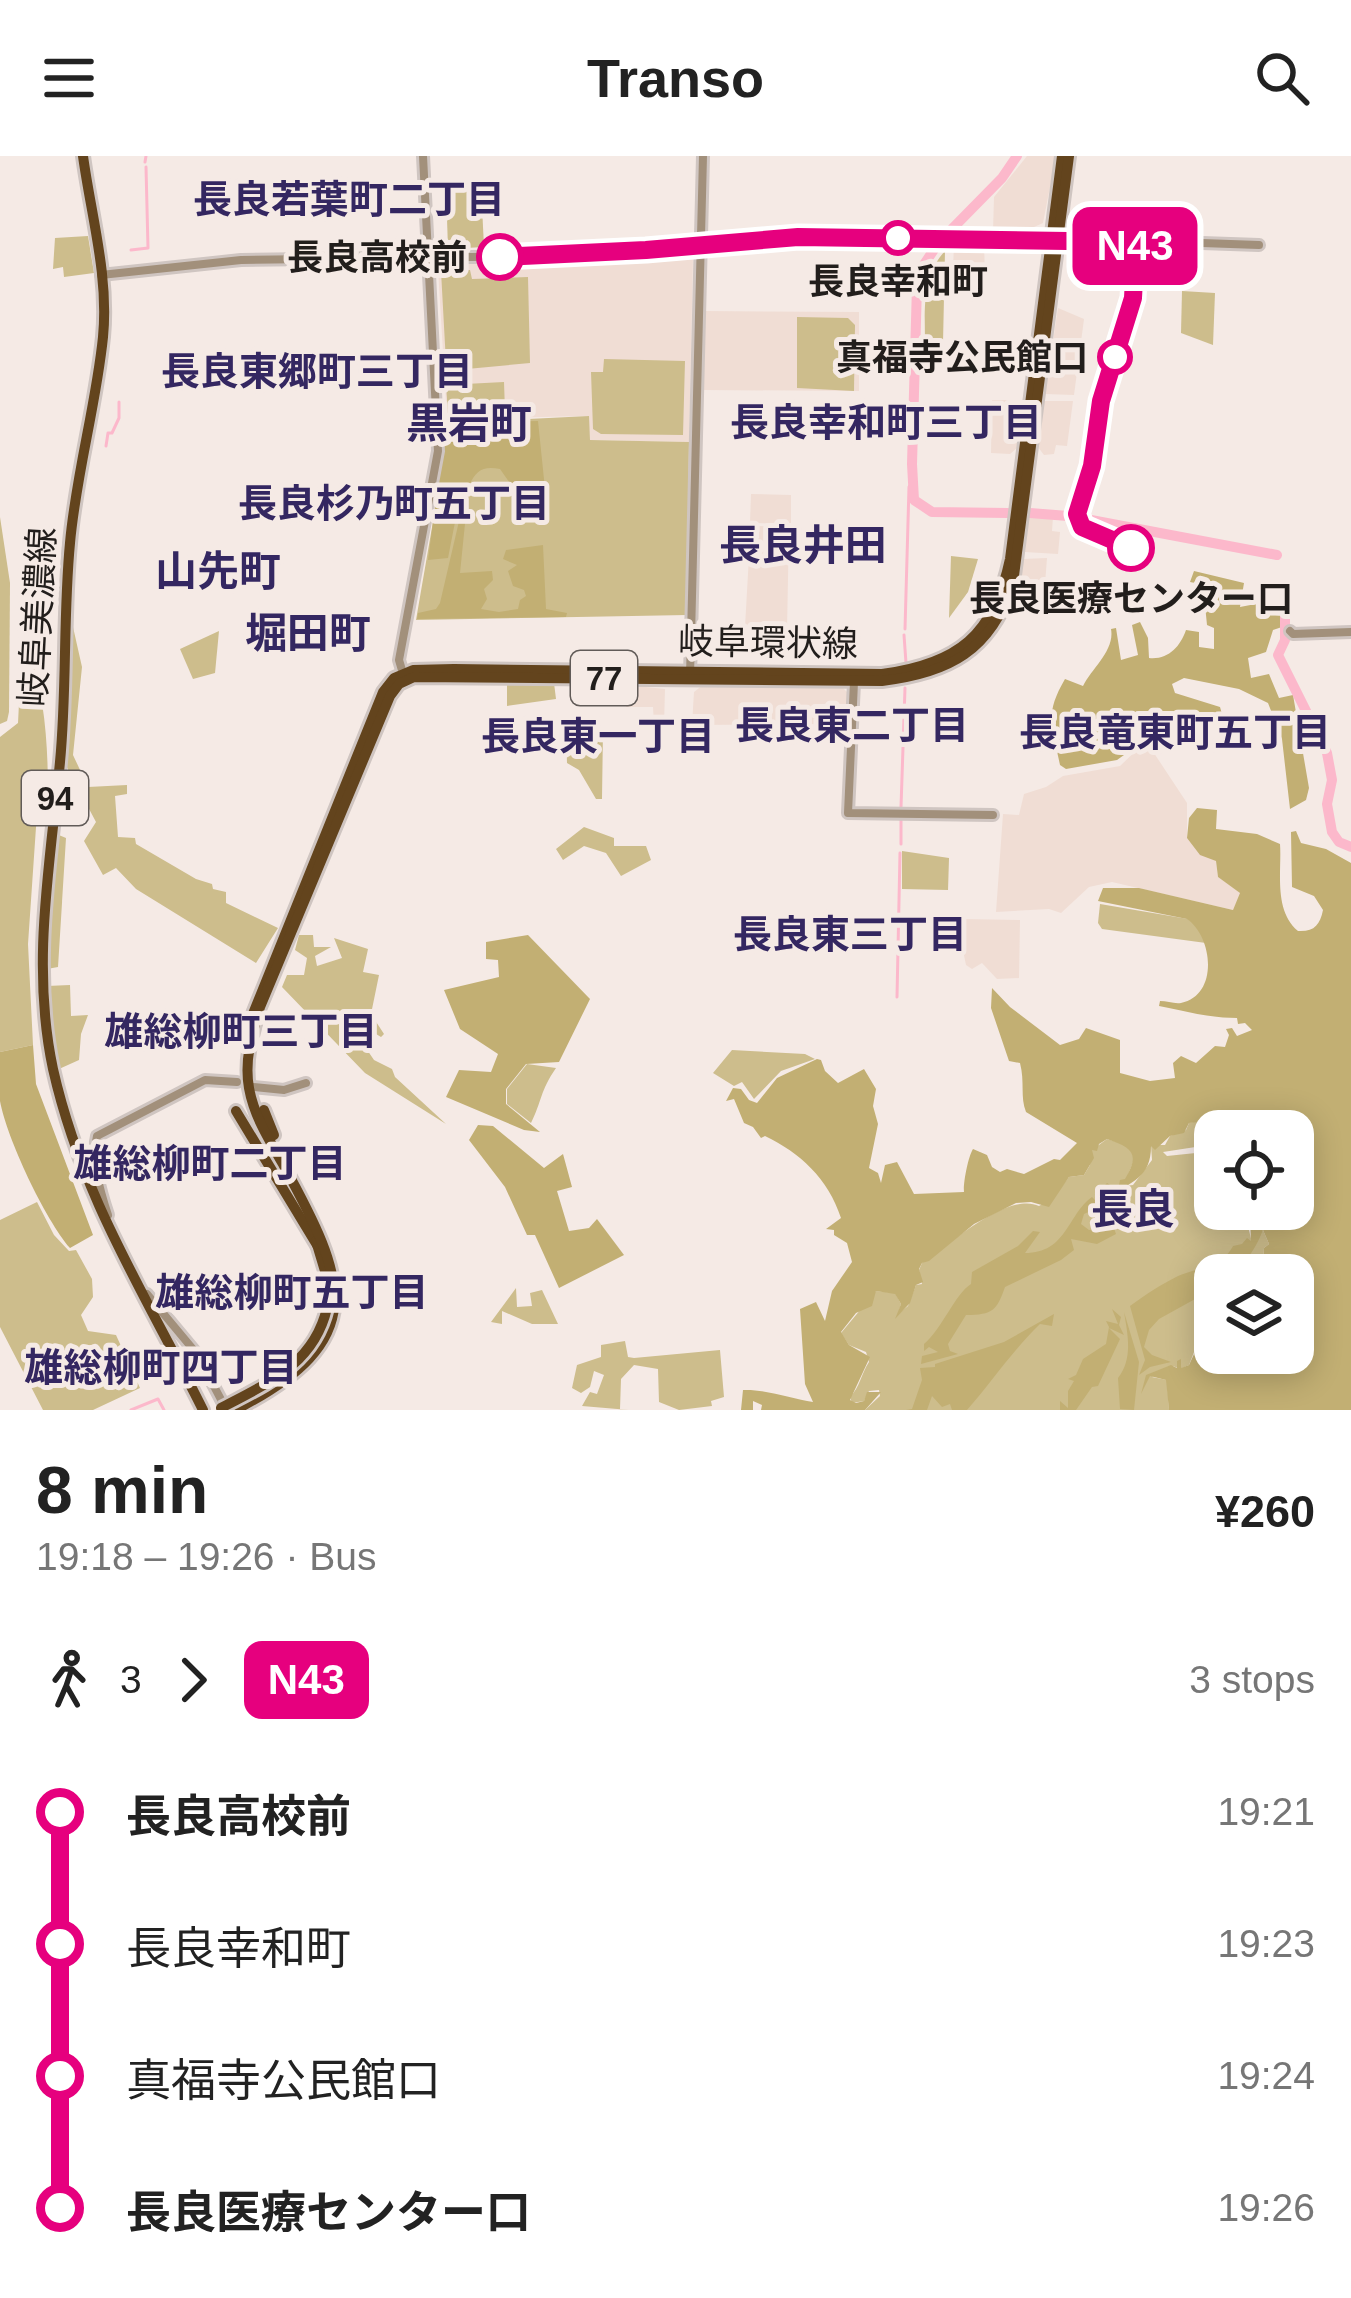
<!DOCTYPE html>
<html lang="en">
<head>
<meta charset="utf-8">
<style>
  :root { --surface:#fff; --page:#f2f2f2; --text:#222; --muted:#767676 }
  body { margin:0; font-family:Helvetica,"Noto Sans JP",sans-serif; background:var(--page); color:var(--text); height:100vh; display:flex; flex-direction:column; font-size:45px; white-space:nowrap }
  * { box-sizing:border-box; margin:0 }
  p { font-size:39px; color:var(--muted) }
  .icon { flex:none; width:66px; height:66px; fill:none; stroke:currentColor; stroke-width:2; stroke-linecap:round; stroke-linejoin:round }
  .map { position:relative; height:1254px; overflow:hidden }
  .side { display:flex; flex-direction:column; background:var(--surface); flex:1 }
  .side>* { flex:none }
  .badge { padding:0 24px; border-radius:18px; font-size:42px; line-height:78px }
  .buttons { position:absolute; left:1194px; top:954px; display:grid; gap:24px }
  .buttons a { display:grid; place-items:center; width:120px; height:120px; border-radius:24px; background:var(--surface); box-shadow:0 6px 30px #0003; font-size:60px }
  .map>.badge { position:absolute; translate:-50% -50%; box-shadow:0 0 0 6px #fff }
  .legs { display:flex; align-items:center; gap:18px; height:132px; padding:0 36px; font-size:39px }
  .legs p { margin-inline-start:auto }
  .summary { display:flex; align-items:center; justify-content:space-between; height:204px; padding:0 36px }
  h1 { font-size:66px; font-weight:700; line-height:90px }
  ul { padding:0 36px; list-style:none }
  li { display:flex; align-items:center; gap:42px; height:132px; font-size:45px }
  li i { display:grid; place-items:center; width:18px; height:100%; margin:0 15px; background:currentColor }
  li i::after { content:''; width:30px; height:30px; margin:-15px; border:9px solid; border-radius:50%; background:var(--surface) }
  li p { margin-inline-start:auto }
  li:first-child i { background:linear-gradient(#0000 50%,currentColor 0) }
  li:last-child i { background:linear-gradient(currentColor 50%,#0000 0) }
  header { display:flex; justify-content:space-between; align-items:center; height:156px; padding:0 36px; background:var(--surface); font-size:54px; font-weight:700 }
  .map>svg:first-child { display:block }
</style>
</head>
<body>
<header><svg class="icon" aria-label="menu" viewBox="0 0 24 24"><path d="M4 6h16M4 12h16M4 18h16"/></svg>Transo<svg class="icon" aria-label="search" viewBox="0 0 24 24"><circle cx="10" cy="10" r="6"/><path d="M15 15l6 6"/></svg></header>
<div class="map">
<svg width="1351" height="1254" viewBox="0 0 1351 1254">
  <rect width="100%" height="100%" fill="#f5eae5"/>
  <g fill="#f0ddd4">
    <path d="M1027,0H1056L1043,67L1023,76H993L994,41Z"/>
    <path d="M954,88H984L985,120L953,113Z"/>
    <path d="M687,98L693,102L689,286L590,284L588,260L447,263L438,113L444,107Z"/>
    <path d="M1058,152L1084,163L1074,239L1045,238Z"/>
    <path d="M703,155L859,156V235L704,234Z"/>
    <path d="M992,244H1024L1017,292L1010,298L991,297Z"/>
    <path d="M1044,245H1073L1067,290L1056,289L1054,298L1044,299L1038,291Z"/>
    <path d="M751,338L791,339V368L750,367Z"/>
    <path d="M1029,360L1053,361L1052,375L1060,376L1058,398L1025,396Z"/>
    <path d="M759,370L789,371L787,474L745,471L750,382H759Z"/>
    <path d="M1047,402L1045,428L1054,429L1039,457L1012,447L1023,403Z"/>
    <path d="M626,529L665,533L664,569H654L653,551H626Z"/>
    <path d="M703,529L842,531L849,538L847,568L692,569L694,536Z"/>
    <path d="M1146,585L1187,647V682L1216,705L1218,721L1241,737L1233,754L1112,726L1089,731L1061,757L1049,753L996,756L1003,658L1019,659L1024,638L1046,631L1063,620L1120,610Z"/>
    <path d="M964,763L1020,764L1019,822L997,823L982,807L972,813L966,809L962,790Z"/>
  </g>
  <g fill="#cdbd8c">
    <path d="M481,30L484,91L448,93L446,32Z"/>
    <path d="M88,80L94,117L64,121L63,111L53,113L55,82Z"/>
    <path d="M945,95L943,187L925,189C925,155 921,121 945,95Z"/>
    <path d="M470,114L472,123L528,121L530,207L456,214L446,207L441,115Z"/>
    <path d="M1182,135L1215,137L1213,189L1181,177Z"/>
    <path d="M797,161L848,162L855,169L854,235L797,232Z"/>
    <path d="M604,203L685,205L683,279L601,278L593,273L591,216H603Z"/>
    <path d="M504,226L505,255L448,257L446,229Z"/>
    <path d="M589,260L590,284L689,286L687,459L416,464L445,296V267Z"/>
    <path d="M0,361L10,427L9,556L7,565L0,568Z"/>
    <path d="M951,400L978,403L968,436L949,462Z"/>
    <path d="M73,471L82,511L73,599L88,631L127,629V638L115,640L118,681L135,682L136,688L196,723L212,728L213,733L226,736V747L278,772L256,807L136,733L116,712L103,719L84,685L96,666L63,604Z"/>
    <path d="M219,475L215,517L193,523L180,493Z"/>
    <path d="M27,487C45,539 48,586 48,641L38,642L28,788L33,889L0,896V581L18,567L22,488Z"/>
    <path d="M507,527H554L556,543L507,550Z"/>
    <path d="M603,574L602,643H596L579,614L567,607L566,575Z"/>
    <path d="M584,671L614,682V690H646L651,704L621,720L606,697L584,690L563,704L556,693Z"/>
    <path d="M54,677L66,682L58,811L47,813L46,776Z"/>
    <path d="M902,695L949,702L948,734L902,733Z"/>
    <path d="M1100,748L1188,763L1198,771L1206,787L1102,773L1098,767Z"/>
    <path d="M299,779H313L314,791H331L315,800L317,810L342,802L334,782L368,793L363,816L379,819L371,858L384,878L381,881L366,872L359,882L374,904L392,913L395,921L446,968L365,917L282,831L287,819H304L307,802L295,794Z"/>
    <path d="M70,829L71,860L88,859L81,878L79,904L59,913L53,895L47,830Z"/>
    <path d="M732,894L805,898L815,903L781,915L754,943L742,926L734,930L713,917Z"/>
    <path d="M527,908L556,912C540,935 542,945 531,967L507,948V933Z"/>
    <path d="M1206,963L1215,978V988L1163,996L1167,1000L1215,995V1053H1272L1248,1070L1253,1091L1263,1074L1269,1088L1264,1092L1263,1106L1250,1119H1215V1163L1207,1175L1214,1177L1196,1191L1189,1209L1180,1213L1173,1210L1152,1221L1167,1224L1169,1254H865L880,1240L879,1234L869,1235L864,1245L852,1247L850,1241C860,1231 861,1218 869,1206L866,1196L849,1189L841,1177L876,1135L895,1137L901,1148L898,1158L908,1150L916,1129L922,1128L919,1114L922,1107C949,1089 1008,1035 1039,1050L1053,1042L1069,1021L1084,1019L1090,1009L1092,994L1107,983L1127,989L1134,996C1135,1010 1126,1017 1125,1030L1133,1029L1152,1004L1151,989H1165L1170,980L1186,974L1189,967Z"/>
    <path d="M37,1046L54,1079L69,1095L76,1094L92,1123L93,1141L81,1159L88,1175L116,1179L140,1232L93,1254H43L0,1171V1064Z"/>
    <path d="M516,1132L517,1151L532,1150L530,1137L542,1134L558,1168H532L502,1155V1168L491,1166Z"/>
    <path d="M625,1185L628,1201L634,1202L720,1194L724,1241L711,1245L712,1250L679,1254L659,1246L658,1213L634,1209L621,1223L620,1253L629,1254L582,1250L590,1236L597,1238L604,1219L594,1215L590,1231L581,1237L572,1232L577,1209L601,1201V1189Z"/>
  </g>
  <g fill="#c2af73">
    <path d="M538,265L548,362L537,366L500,313C483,310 476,314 469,330L456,333V361L448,402L428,404L446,267Z"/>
    <path d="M463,348H467L460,417L492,415L493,424L484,433L487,443L481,453L499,456L518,453L520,444L526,440L524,434L513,430L508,415L517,409L503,403L506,394L543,389L546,453L567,457L566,461L417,463L418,457L436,453L440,447Z"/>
    <path d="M1194,415L1244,427L1240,451L1266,446L1273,449L1275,459L1284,460L1285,470L1273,474L1266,496L1248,502L1251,522L1269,518L1279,542L1293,539L1309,632L1306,644L1290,653L1282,583L1268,547L1239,533L1184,522L1172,528L1175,537L1220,551L1222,558L1191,567L1187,559L1170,557L1146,577L1135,565L1120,579L1131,594L1117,604L1066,613L1060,609C1052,570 1044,559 1065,523L1083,530C1092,512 1115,494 1111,473L1116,472L1121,504L1138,499L1132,469L1140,466L1148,482L1149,502C1168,504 1180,491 1186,474L1199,476V491L1214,493V472L1207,469L1205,449L1210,430L1190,426Z"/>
    <path d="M1197,652L1217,654L1216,673L1257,678L1280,688C1282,714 1273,754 1298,775C1314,776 1320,769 1323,754L1314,740L1292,731L1291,676L1296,675L1301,687L1326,693L1351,707V1254H1169L1166,1224L1150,1220L1141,1238L1146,1219L1171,1209L1177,1212V1205L1181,1203V1212L1189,1209L1200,1185L1211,1183L1213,1177L1207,1176L1213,1163L1215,1197H1293V1119H1250L1263,1106L1264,1092L1269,1088L1263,1074C1256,1092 1242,1119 1215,1119V1132L1159,1163L1149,1174L1144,1191L1152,1199L1171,1206L1150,1211L1139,1219L1145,1204L1130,1150C1145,1139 1160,1129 1178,1120C1198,1111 1221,1113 1233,1090L1242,1088L1247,1082L1251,1085L1250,1062L1257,1063L1272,1053H1293V975L1215,978L1209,973L1208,965L1189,967L1184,977L1170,980L1155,994L1151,990C1151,1022 1132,1025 1109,1041L1105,1035L1100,1043L1096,1038L1107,1027L1118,1034L1120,1024L1125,1023C1140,998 1133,992 1107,983L1099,988L1097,995L1092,994L1094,1002L1084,1019L1069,1021L1049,1051L1031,1046L1016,1047L974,1068L929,1105L922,1107L919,1113L923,1126L916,1129L910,1147L895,1163L901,1148L895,1138L876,1135L872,1150L856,1157L841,1176L849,1189L870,1201L850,1244L856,1247L864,1245L867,1236H881L865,1254H761L762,1249L753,1245V1254H741L743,1234C766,1233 792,1243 813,1246L805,1228L800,1153L816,1146L825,1165L832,1135L852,1106L847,1087L834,1079V1074L826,1073L841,1062C828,1022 800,997 765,980L761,982L753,971L744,967L734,943L726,945L733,932L741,933L749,944L757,947L777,922L817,903L821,904L825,915L838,927L864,913L876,933L873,950L878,968L869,1012L878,1017L881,1027L885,1009L897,1006L914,1038L964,1036C963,1028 968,1001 973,993L987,999L992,1011L1000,1016L1007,1013L1024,1018L1054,1003L1060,1004L1077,987L1026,956C1020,941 1025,926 1020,907L1009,905L991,852L992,832L1010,851L1060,889L1079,883L1086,872L1120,884V917L1150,925L1175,922L1173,907L1181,900L1196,907L1215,890L1225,891L1229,879L1226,873L1232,872L1237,880L1252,874L1245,867L1238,868L1237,862C1208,862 1186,855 1159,850L1160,845C1167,845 1174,848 1181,847C1219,839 1213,781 1187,763L1098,745L1103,732H1139L1233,754L1240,737L1218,721L1216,705L1200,699L1187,682L1189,662Z"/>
    <path d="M528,779L590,843L559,906L526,908L506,933V948L540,976L524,974L446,941L459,914L491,916L498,898L460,873L444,834L499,821L498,804L486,803V786Z"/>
    <path d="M33,889L36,928L93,1079L70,1092C45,1063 7,983 0,945C0,930 0,912 0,896Z"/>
    <path d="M478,969L493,970L544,1012L563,998L572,1031L557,1035L569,1075L589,1072L597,1063L624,1099L559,1132L535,1079H527L505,1031L469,984Z"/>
    <path d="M1092,1041L1101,1050L1084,1058L1081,1068L1089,1074L1121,1070L1114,1072L1116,1078L1097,1088L1071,1083L1074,1094L1061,1104L1005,1131C997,1154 993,1159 966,1159L948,1188L950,1195L958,1198L921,1208L922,1200L938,1196L929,1191L924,1195V1188C942,1173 955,1138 971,1128L972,1116L1018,1090L1033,1075L1040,1076L1025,1097C1067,1097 1067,1059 1092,1041Z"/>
    <path d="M1112,1153L1121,1161L1119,1169L1124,1179L1109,1172L1120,1183L1098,1230L1092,1231L1076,1254H1060V1245L1068,1252V1235L1074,1225L1068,1223L1076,1219L1083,1203L1106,1188L1109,1171L1106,1165L1118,1168Z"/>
    <path d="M1124,1156L1139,1206L1134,1254L1120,1253L1118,1222C1133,1203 1128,1180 1124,1156Z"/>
    <path d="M1054,1158L1052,1170L1040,1168C1012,1195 991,1227 967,1254H952L950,1248L942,1251L932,1240L927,1254H906L912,1253L922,1224L920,1212L935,1211V1208L1004,1186Z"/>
  </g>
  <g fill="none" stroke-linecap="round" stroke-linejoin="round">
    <g stroke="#fcb8cb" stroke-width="3">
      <path d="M145,6L146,0"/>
      <path d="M131,94L148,92L146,11"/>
      <path d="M106,290L108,277H112L119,262V246"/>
      <path d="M905,473L909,331L912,327"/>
      <path d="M904,479L906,507"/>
      <path d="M901,651L905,532"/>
      <path d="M901,688V661"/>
      <path d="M897,841L900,697"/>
      <path d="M131,1254L158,1243L164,1254"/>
    </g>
    <g stroke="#fcb8cb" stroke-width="10">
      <path d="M948,77L1002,22L1017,0"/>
      <path d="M937,89L923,110L917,129L912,308L914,344L932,356L1008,357"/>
      <path d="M1030,357L1068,360"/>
      <path d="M1091,364L1277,399"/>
      <path d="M1285,455V484L1278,499L1327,597L1332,624L1327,648L1332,676L1339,686L1351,691"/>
    </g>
    <defs>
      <g id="minor">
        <path d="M101,119L241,104L554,100L798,81L1059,82L1259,89"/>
        <path d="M1290,475L1293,478L1351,476"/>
        <path d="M690,520L703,0"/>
        <path d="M404,521L399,504L438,295L423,0"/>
        <path d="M854,526L848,657L993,659"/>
        <path d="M253,931L284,934L306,927"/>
        <path d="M108,1059C100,1035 91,1004 97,980L205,924L237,926"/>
        <path d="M147,1138L197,1198L226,1253"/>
      </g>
      <g id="major">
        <path d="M83,0C91,59 109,120 103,181C96,250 76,318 70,387C63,460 67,533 60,606C50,709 31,810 53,913C82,1042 146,1139 203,1254"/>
        <path d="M244,880L383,536L394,522L413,514L454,513L882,518C958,508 994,479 1010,403L1062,0"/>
        <path d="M264,954L274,979"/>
        <path d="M236,955L317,1089"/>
        <path d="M316,1085L328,1125L327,1152"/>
        <path d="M235,1254C372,1184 347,1125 283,1008C269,984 254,960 249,932C244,904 252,878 260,851L390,540L399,528L414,521L882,525C949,517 991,495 1013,427L1069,0"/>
      </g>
    </defs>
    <use href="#minor" stroke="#cfc5c1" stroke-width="14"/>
    <use href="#major" stroke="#cfc5c1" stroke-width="16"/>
    <use href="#minor" stroke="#a2907b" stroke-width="8"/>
    <use href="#major" stroke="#63441d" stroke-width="10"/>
    <defs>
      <path id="major-bridge" d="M221,1252C268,1227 314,1208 327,1152"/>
    </defs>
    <use href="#major-bridge" stroke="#cfc5c1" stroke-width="16" stroke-linecap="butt"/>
    <use href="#major-bridge" stroke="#63441d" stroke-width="10"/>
  </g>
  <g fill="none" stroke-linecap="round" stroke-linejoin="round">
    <defs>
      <path id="line-1" d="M500,101L646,94L798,81L1136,86L1133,142L1101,245L1092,310L1077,358L1082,371L1131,392"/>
    </defs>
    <use href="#line-1" stroke="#fff" stroke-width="27"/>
    <use href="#line-1" stroke="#e6007e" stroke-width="18"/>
  </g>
  <g fill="#fff" stroke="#e6007e" stroke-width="6">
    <circle cx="898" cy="82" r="15"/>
    <circle cx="500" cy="101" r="21"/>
    <circle cx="1115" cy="201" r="15"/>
    <circle cx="1131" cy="392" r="21"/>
  </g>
  <g text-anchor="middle" stroke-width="10" stroke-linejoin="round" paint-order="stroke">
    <g fill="#f5eae5" stroke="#615b58" stroke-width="3">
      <rect x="571" y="495" width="66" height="54" rx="9"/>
      <rect x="22" y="615" width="66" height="54" rx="9"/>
    </g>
    <g font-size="33" font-weight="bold" fill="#221e1c">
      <text x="604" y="534">77</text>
      <text x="55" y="654">94</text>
    </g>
    <g font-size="36" font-weight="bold" fill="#221e1c" stroke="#f5eae5" text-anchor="end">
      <text x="467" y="114">長良高校前</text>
      <text x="898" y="138" text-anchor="middle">長良幸和町</text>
      <text x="1088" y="214">真福寺公民館口</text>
      <text x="1131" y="455" text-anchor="middle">長良医療センター口</text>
    </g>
    <g font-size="36" fill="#221e1c" stroke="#f5eae5">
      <text transform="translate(37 461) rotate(-87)" y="13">岐阜美濃線</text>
      <text transform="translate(768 486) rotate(1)" y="13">岐阜環状線</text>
    </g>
    <g font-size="39" font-weight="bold" fill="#342761" stroke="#f5eae5">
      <text x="349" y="57">長良若葉町二丁目</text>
      <text x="317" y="229">長良東郷町三丁目</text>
      <text x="886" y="280">長良幸和町三丁目</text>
      <text x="394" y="361">長良杉乃町五丁目</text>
      <text x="852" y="583">長良東二丁目</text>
      <text x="1175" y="590">長良竜東町五丁目</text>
      <text x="598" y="594">長良東一丁目</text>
      <text x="850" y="792">長良東三丁目</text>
      <text x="241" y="889">雄総柳町三丁目</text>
      <text x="210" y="1021">雄総柳町二丁目</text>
      <text x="292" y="1150">雄総柳町五丁目</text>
      <text x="161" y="1225">雄総柳町四丁目</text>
    </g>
    <g font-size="42" font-weight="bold" fill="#342761" stroke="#f5eae5">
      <text x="469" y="282">黒岩町</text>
      <text x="803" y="404">長良井田</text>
      <text x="218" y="430">山先町</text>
      <text x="308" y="492">堀田町</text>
      <text x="1133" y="1068">長良</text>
    </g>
  </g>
</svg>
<div class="buttons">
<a><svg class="icon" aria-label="locate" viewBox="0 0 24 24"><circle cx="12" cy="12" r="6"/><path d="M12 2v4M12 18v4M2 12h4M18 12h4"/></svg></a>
<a><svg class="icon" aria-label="layers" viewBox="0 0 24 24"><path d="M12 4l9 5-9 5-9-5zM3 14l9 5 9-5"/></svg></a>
</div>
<b class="badge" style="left:1135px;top:90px;background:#e6007e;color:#fff">N43</b>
</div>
<section class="side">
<div class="summary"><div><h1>8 min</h1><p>19:18 – 19:26 · Bus</p></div><b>¥260</b></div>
<div class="legs"><svg class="icon" aria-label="walk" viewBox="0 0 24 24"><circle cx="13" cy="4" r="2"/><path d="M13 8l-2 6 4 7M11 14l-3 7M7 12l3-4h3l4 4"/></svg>3<svg class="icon" aria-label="forward" viewBox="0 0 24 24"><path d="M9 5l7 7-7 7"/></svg><b class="badge" style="background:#e6007e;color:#fff">N43</b><p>3 stops</p></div>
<ul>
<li><i style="color:#e6007e"></i><b>長良高校前</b><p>19:21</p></li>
<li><i style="color:#e6007e"></i><span>長良幸和町</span><p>19:23</p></li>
<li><i style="color:#e6007e"></i><span>真福寺公民館口</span><p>19:24</p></li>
<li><i style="color:#e6007e"></i><b>長良医療センター口</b><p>19:26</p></li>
</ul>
</section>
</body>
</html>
